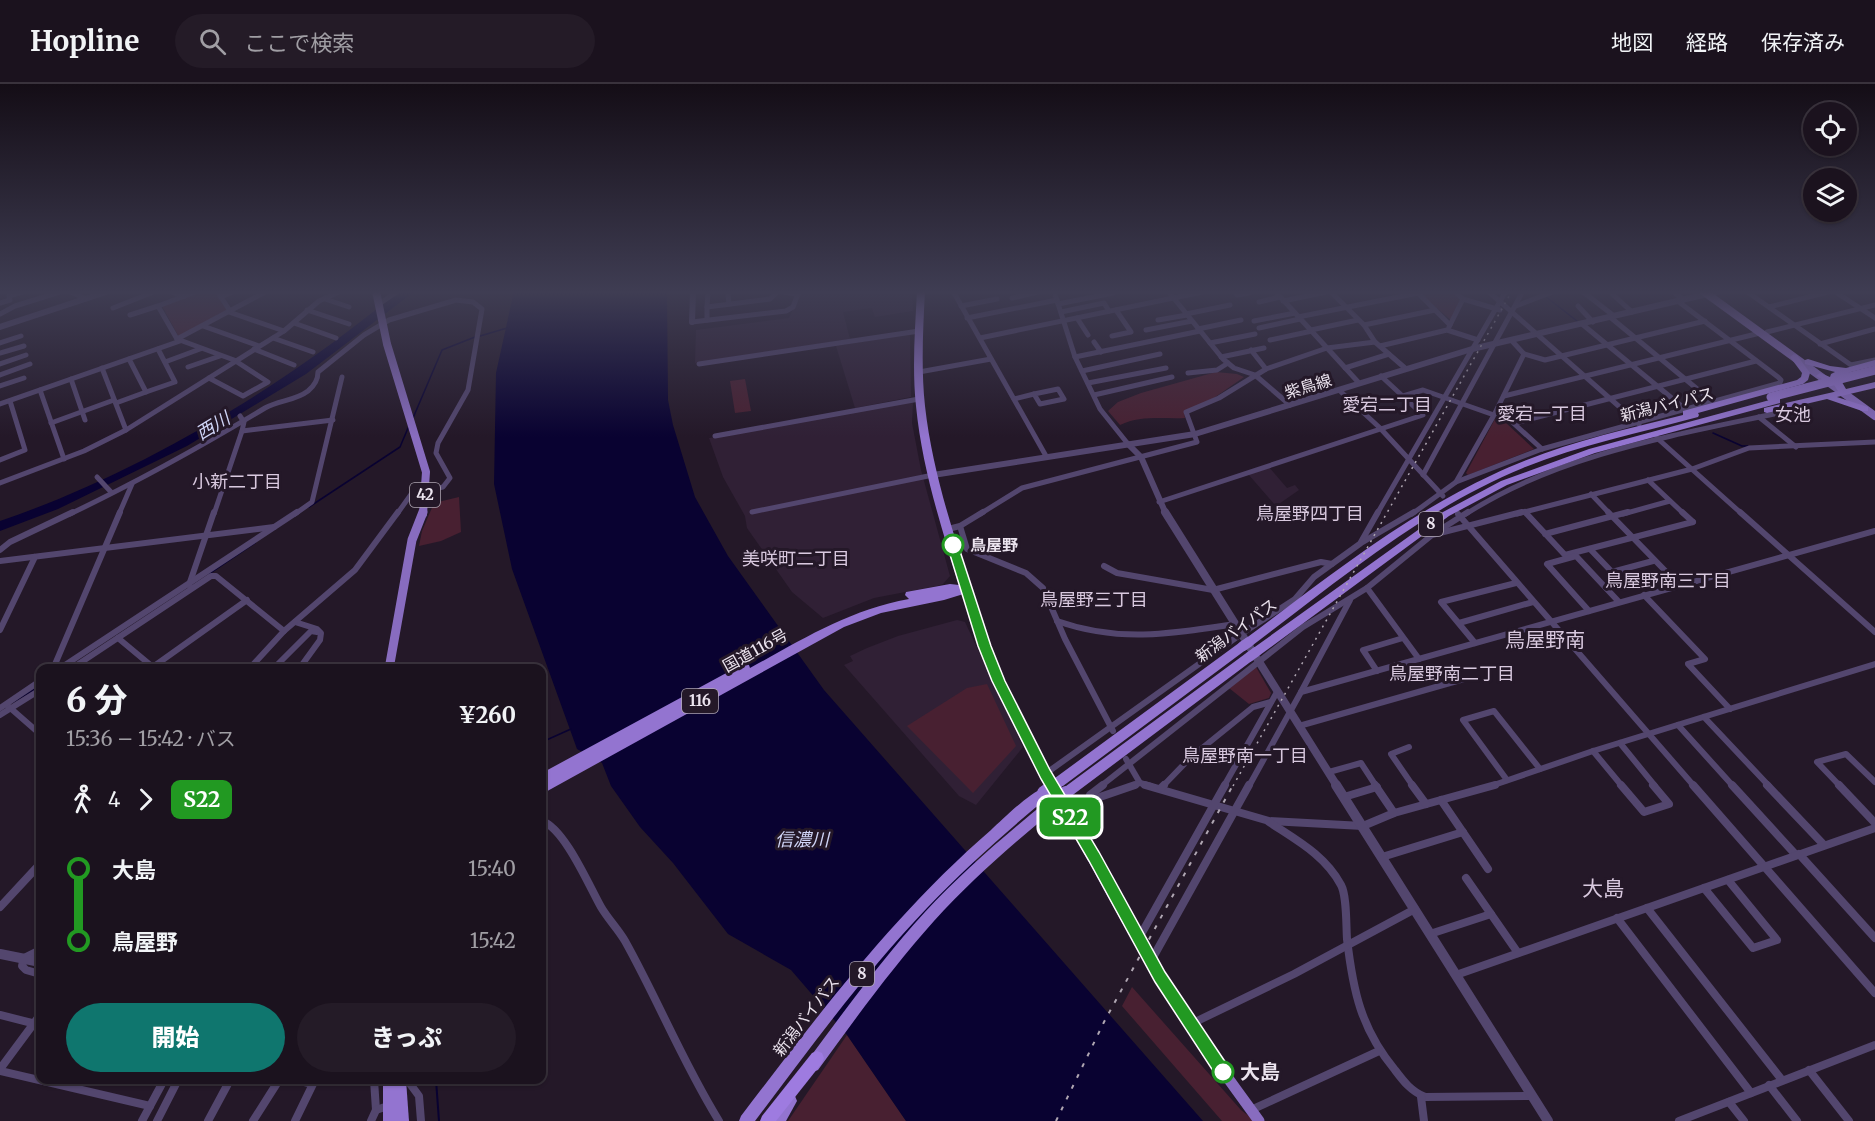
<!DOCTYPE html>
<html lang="ja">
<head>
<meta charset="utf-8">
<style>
  :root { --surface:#1b121e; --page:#241b27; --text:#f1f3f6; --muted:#a09ea4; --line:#39323c; --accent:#0f766e }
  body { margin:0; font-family:Merriweather,"Noto Sans JP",serif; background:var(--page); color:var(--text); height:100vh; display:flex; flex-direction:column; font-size:22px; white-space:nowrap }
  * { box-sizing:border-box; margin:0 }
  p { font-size:20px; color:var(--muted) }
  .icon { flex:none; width:33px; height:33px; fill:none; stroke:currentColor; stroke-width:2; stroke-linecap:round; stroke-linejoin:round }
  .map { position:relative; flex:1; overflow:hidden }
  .sheet { position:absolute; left:36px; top:580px; width:510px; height:420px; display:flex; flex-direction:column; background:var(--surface); border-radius:12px; box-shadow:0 2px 4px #0004,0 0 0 2px var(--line) }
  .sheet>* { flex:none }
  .badge { padding:0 12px; border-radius:9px; font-size:21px; line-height:39px }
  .buttons { position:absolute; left:1803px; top:18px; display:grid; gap:12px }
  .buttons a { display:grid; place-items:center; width:54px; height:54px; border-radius:50%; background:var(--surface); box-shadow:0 2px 4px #0004,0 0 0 2px var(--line); font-size:30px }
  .map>.badge { position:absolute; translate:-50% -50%; box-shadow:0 0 0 3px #fff }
  .legs { display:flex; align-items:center; gap:9px; height:66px; padding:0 30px; font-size:20px }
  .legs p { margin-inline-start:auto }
  .overview { display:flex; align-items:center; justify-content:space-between; height:102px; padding:0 30px }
  h1 { font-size:33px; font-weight:800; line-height:45px }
  .action { display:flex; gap:12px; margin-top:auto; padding:12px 30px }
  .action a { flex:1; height:69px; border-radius:36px; background:var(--accent); color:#fff; font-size:24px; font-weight:800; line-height:69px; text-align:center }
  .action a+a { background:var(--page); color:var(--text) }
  ul { padding:0 30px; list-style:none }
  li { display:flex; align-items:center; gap:21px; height:72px; font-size:22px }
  li i { display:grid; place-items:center; width:9px; height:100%; margin:0 8px; background:currentColor }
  li i::after { content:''; width:15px; height:15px; margin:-8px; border:4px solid; border-radius:50%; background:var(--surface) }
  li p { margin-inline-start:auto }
  li:first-child i { background:linear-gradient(#0000 50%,currentColor 0) }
  li:last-child i { background:linear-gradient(currentColor 50%,#0000 0) }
  header { display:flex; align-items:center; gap:36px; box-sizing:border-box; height:84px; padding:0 30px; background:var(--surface); border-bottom:2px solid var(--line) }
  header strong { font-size:28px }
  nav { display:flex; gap:33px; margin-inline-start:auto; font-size:21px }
  .search { width:420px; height:54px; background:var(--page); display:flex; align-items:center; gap:15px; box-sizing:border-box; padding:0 21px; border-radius:33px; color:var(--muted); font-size:22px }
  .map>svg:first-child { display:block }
</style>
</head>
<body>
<header>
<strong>Hopline</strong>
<div class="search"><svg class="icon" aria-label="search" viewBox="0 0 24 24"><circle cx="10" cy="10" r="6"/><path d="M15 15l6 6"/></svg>ここで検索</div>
<nav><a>地図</a><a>経路</a><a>保存済み</a></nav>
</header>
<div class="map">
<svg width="1875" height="1037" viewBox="0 0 1875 1037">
  <rect width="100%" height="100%" fill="#241828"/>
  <g fill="#302035">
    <path d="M801,207H912L913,227L875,233L872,224L843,228L850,255L695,279L696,246L789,234Z"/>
    <path d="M910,250L911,313L855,324L836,262Z"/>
    <path d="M913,318L912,339L921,386L950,492L943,500L937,502L874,514L823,534L792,508L747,444L745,432L723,393L709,354Z"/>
    <path d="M1268,382L1287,404L1295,401L1299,406L1276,422L1248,390Z"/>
    <path d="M957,536L965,538L1023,663L976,721L959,712L844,581L853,577L850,572L867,564L898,552Z"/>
  </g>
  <g fill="#482031">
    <path d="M202,207H215L227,226L179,253L162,222Z"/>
    <path d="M1432,207H1453L1462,215L1451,236L1420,210Z"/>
    <path d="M1216,288L1237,290L1244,293L1211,316L1184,327L1185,334C1162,335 1141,331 1120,341L1108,327L1118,318L1141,309Z"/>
    <path d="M745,295L751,327L735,329L730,297Z"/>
    <path d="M1495,335L1505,338L1534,365L1468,391L1466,389Z"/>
    <path d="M459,413L461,448L441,457L419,462L422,447L434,419Z"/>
    <path d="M1256,583L1271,609L1269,614L1249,620L1229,604Z"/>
    <path d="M987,600L1016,662L973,709L907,642L967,604Z"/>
    <path d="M1132,903L1241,1026L1255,1037H1222L1122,922Z"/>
    <path d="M847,951L906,1037H788Z"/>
  </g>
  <g fill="#090231">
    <path d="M399,207H415L306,290L187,362L58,425L0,447V437C141,389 286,301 399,207Z"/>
    <path d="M514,207H667L668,316L673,341L695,413L728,472L824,606L1203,1037H906L847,951L791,886L728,850L673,779L640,743L611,702L602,679L577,665L512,485L494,400L496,289Z"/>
  </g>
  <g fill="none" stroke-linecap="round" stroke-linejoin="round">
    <g stroke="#090231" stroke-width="1.5">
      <path d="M1545,212L1577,237"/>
      <path d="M480,252L507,244"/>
      <path d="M413,334L442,266L475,253"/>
      <path d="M1713,349L1742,362H1748"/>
      <path d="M309,423L400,363L408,344"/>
      <path d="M209,490L255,459"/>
      <path d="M13,618L40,602"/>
      <path d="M542,658L571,645"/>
    </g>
    <path stroke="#090231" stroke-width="2" d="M436,996L439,1037"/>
    <g stroke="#53466e" stroke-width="5">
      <path d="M69,207L86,215"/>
      <path d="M198,207L158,222L177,255L234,276L268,298L243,312L209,294"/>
      <path d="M217,207L230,227"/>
      <path d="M778,207L797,210"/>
      <path d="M953,207L1046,372"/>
      <path d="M1054,207L1075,273L1100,325L1128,360"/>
      <path d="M1168,207L1223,275L1234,284L1255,291L1290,321"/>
      <path d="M1234,207L1237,211L1249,209L1247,207"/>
      <path d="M1275,207L1359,299"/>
      <path d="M1330,207L1364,241L1375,258L1405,284"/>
      <path d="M1425,207L1418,209L1450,241"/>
      <path d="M1454,207L1463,215L1500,226"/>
      <path d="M1488,207L1639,340"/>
      <path d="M1582,207L1614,232"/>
      <path d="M1609,207L1632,228"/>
      <path d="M1672,207L1684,216"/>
      <path d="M1746,207L1851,281L1875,276"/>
      <path d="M1834,207L1875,234"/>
      <path d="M0,208L3,207"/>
      <path d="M221,213L235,207"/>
      <path d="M1012,214L1042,207"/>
      <path d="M325,215L349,223"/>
      <path d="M1283,217L1331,207"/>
      <path d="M1259,218L1280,213"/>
      <path d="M0,219L10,216L9,212L25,207"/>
      <path d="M379,220L398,207"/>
      <path d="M729,220L728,210L731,207"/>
      <path d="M1058,220L1113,209"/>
      <path d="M961,222L997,215"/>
      <path d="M1516,222L1555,207"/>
      <path d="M1578,222L1593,238"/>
      <path d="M707,223L708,207"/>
      <path d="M1769,223L1832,207"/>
      <path d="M113,224L156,207"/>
      <path d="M307,226L349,240"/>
      <path d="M229,228L284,247"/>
      <path d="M1061,228L1104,219L1109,227"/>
      <path d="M0,230L15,222L63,207"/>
      <path d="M1186,230L1230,221"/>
      <path d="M130,231L158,222"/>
      <path d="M1298,233L1418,209"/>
      <path d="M1610,233L1713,318"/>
      <path d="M967,234L1057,216"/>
      <path d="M1077,234L1088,251"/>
      <path d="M707,236V223L770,215L778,207"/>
      <path d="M1158,236L1187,231"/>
      <path d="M1254,237L1295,229"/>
      <path d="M692,238L786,227L793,223L799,207"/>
      <path d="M294,239L336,254"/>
      <path d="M1582,240L1685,325"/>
      <path d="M1364,241L1435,226"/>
      <path d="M203,242L259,262"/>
      <path d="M1449,243L1463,215"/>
      <path d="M1259,244L1300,235"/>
      <path d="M1198,245L1241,236"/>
      <path d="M1146,246L1192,237"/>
      <path d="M1311,246L1358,236"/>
      <path d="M1767,248L1875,221"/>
      <path d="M1112,252L1131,248L1116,226"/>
      <path d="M273,254L313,268"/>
      <path d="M980,254L1207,207"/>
      <path d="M177,255L267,207"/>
      <path d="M1270,256L1312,247"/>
      <path d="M1094,258L1101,268"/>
      <path d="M0,259L21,252"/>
      <path d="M1210,259L1255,250"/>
      <path d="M1820,260L1875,245"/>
      <path d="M1380,262L1447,246L1478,256"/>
      <path d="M254,265L294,281"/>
      <path d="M1251,266L1266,285"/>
      <path d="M0,269L24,262"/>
      <path d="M1524,270L1545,276L1705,237"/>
      <path d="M1075,273L1200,247"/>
      <path d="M1221,273L1264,264"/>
      <path d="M129,275L146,308L175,298L158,265"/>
      <path d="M165,278L200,265"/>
      <path d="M0,280L26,271"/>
      <path d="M699,280L919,247"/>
      <path d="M188,283L220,272"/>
      <path d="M102,284L126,346"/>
      <path d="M1345,284L1389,270"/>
      <path d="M1082,287L1160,270"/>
      <path d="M919,288L991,275"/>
      <path d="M1188,289L1217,286L1228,279"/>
      <path d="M0,291L30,280"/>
      <path d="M71,295L85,336"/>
      <path d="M1088,299L1166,284"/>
      <path d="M0,302L24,294"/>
      <path d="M1058,305L1064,315L1040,320L1034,310Z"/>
      <path d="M40,306L64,375"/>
      <path d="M1339,306L1380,344L1443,412"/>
      <path d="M1094,311L1172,293"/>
      <path d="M1403,312L1423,306L1511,337L1542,365"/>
      <path d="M1504,312L1760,249"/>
      <path d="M1014,315L1034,310"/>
      <path d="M116,319L146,308"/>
      <path d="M0,320L180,257"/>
      <path d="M1759,333L1796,363"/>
      <path d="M51,339L114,316"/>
      <path d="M1515,339L1756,277"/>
      <path d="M242,347L333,336"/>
      <path d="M715,352L919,315"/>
      <path d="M1657,354L1742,430"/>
      <path d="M0,376L25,366L10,317"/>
      <path d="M1423,391L1523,207"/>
      <path d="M97,393L111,408"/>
      <path d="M1648,396L1684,430"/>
      <path d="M1456,398L1542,365L1780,299L1781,296L1778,293L1679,218"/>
      <path d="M0,399L84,367L126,346L284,247L319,217L341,207"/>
      <path d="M1591,410L1610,430"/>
      <path d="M1159,418L1423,331L1381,292"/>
      <path d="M752,428L933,391"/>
      <path d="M70,430C137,398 202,362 265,324C279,316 295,317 308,307C314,302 318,296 318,288L364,251L389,236L456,216L473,218L482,225L468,306L438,359L436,369L450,394L443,403L425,407"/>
      <path d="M119,430L132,400"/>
      <path d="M214,430L242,347L244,338L240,332"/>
      <path d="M295,430L312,418L342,293"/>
      <path d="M397,430L412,409L425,404"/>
      <path d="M980,430L1022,404L1197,358L1186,328L1219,314L1266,285L1327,264L1375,258"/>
      <path d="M1377,430L1506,207"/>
      <path d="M1412,430L1456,398L1494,331L1524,270L1512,257"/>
      <path d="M1466,430C1562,368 1683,350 1792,326L1794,320"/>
      <path d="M1517,430L1692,385L1749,364L1875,358"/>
      <path d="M1623,430L1670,417"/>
    </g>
    <g stroke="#53466e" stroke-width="6">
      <path d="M1525,428L1565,471L1693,438"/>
      <path d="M1608,428L1679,501"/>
      <path d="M1682,428L1693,438"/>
      <path d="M1740,428L1875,548"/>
      <path d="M1458,430L1694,702"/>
      <path d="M960,442L967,465L1026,489L1043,504L1065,555L1113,647"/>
      <path d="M948,445L960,442L983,428"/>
      <path d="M1435,449L1468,428"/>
      <path d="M1545,450L1628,428"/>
      <path d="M1361,458L1378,428"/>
      <path d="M1590,465L1612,488L1653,477"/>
      <path d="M0,466L10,458L73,428"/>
      <path d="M0,477L274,443"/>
      <path d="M1104,482L1117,489L1213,506L1321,478L1332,480"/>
      <path d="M189,501L214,428"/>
      <path d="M1367,504L1419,575"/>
      <path d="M1644,511L1705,575L1688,580L1730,625"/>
      <path d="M1589,527L1547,480L1576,472L1619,518"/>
      <path d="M1057,537C1119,559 1171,550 1235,540"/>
      <path d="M295,538L317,545L321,549L320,556L299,585"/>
      <path d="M1459,539L1533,518"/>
      <path d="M0,546L35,473"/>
      <path d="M118,554L154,584"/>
      <path d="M1475,559L1441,518L1516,499"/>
      <path d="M53,585L120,428"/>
      <path d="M59,585L297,428"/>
      <path d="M71,585L211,492H216L284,547"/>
      <path d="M150,585L247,516"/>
      <path d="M249,585L284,547L355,486L398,428"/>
      <path d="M273,585L311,547L317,548"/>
      <path d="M1377,587L1363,566L1403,554"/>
      <path d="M1301,608L1350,516"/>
      <path d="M8,622L40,650"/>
      <path d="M0,624L40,597"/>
      <path d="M0,631L40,606"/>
      <path d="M1704,633L1769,702"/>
      <path d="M1678,641L1733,702"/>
      <path d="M1299,642L1464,595"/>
      <path d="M1620,659L1655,702"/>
      <path d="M1409,663L1391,670L1413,702"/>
      <path d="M1593,667L1622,702"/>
      <path d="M1126,675L1140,699"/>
      <path d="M1329,688L1361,679L1376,702"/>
      <path d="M1045,690L1241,550L1295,515L1314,493L1361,459L1414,428"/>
      <path d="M1507,696L1463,636L1494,627L1540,685"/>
      <path d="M1101,702L1303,543L1367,504L1432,451L1522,428"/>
      <path d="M1131,702L1140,699L1151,702"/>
      <path d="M1163,702L1190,674L1253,623L1271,618"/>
      <path d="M1224,702L1277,608"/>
      <path d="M1249,702L1301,608L1875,447"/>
      <path d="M1491,702L1593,667L1875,580"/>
      <path d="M1840,702L1817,678L1846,670L1875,698"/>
    </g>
    <g stroke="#53466e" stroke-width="8">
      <path d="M1145,701L1269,737L1363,742L1394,729L1495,701"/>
      <path d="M1375,701L1394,729"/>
      <path d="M1412,701L1426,720"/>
      <path d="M1621,701L1644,728L1669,720L1653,701"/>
      <path d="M1693,701L1875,909"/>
      <path d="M1732,701L1796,771"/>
      <path d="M1767,701L1824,761"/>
      <path d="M1839,701L1875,739"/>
      <path d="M1161,704L1164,701"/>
      <path d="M1344,713L1377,703"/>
      <path d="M1088,716L1090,711L1103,701"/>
      <path d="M1441,716L1488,785"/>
      <path d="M1065,725L1135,701"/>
      <path d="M542,737C565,745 589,802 601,823C608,835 618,845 625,857C658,916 683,979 719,1037"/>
      <path d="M1269,738C1296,756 1325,771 1341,801C1347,812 1346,841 1347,855C1353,907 1361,945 1395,986C1404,998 1411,1007 1425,1013L1532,1012"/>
      <path d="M1799,770L1875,854"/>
      <path d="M1382,773L1463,748"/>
      <path d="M1466,794L1518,869"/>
      <path d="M1704,804L1753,864L1777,856L1728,796"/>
      <path d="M0,823L40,780"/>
      <path d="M1647,824L1782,996"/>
      <path d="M1617,834L1751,1009"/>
      <path d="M1430,850L1491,830"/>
      <path d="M1139,854L1225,701"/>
      <path d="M40,866L24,874L22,882L26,886L40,890"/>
      <path d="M1151,877L1249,701"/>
      <path d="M1456,891L1875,744"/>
      <path d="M0,931L40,941"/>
      <path d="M1191,940L1294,890L1415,825"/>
      <path d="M0,985L40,931"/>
      <path d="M1809,986L1849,1037"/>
      <path d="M0,987L150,1022"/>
      <path d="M374,996L376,1026"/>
      <path d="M400,999L408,997L419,1012L421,1037"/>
      <path d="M1769,1001L1797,1037"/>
      <path d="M1421,1013L1424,1037"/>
      <path d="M1729,1018L1744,1037"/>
      <path d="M1251,1026L1379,967"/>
      <path d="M142,1037L164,996"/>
      <path d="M157,1037L178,996"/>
      <path d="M208,1037L230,996"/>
      <path d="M253,1037L279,996"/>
      <path d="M295,1037L313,1000L296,996"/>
      <path d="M371,1037L376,1026L388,1022"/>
      <path d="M1679,1037L1875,961"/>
    </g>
    <g stroke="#53466e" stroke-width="6">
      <path d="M170,207L184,212"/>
      <path d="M692,238L693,207"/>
      <path d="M0,243L109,207"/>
      <path d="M1128,360L1141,373L1166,430"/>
      <path d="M933,391L1195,350L1472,265L1720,207"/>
    </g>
    <path stroke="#53466e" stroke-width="8" d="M1165,428L1337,702"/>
    <g stroke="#53466e" stroke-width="10">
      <path d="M1336,701L1548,1037"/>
      <path d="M0,870L40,878"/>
    </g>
    <g stroke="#886cbf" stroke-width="8">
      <path d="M376,207L387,260L426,388L423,430"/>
      <path d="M1703,207L1875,332"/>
    </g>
    <g stroke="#886cbf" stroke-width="9">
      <path d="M966,505L999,597L1052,702"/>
      <path d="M389,585L412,456L423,428"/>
    </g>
    <path stroke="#886cbf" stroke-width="11" d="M1051,701C1089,764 1122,830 1160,893C1190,943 1225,990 1259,1037"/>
    <g fill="#9374d0" fill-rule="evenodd">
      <path d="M917,207H925C923,246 921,284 925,322C932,385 952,445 971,505L970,508L944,516L881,529L844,543L542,710V689L741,581L745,579L749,581L750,584C803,555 849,526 909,515L905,511L906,508L950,500L959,501C941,442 922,384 916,322C912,284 915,246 917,207Z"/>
      <path d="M1794,270L1797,271L1810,289L1808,296L1803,300L1698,329L1699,331L1698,333C1639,349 1580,361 1523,384C1423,425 1338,497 1253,561L1248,562L1247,565L1063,702L1059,703L1055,702L1053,698L1055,694L1239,559L1244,558L1245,555C1324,496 1402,433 1492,391C1552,362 1618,347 1683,331V327L1797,296L1801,293L1802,289L1790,273Z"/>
      <path d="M1808,275L1830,282L1846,284L1875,276V282L1851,288L1839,293L1846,305L1875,298V304L1837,313L1868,323V327H1862L1827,315L1767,329L1764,328V324L1838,307L1834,301L1816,292L1820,289L1830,293L1831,290L1835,288L1805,280V276Z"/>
      <path d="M1777,314L1780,315V319L1595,369L1507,401L1449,432L1260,571L1254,572L1253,576L1070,713L1066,714L1062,713L1060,709L1062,705L1245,570L1251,569L1252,565L1443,428L1501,397L1589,365Z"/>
      <path d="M1044,704L1048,705L1050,709L1048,713C1006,748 965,784 927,824C864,890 810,964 755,1037H739L741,1032C818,931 894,830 991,746C1003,735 1029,709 1044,704Z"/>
      <path d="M1051,716L1055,717L1057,721L1055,725C1013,760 971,796 934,837C892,884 855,935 818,986L813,988L808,986L806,981L808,976C845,926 882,875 925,828C962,788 1004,752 1047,717Z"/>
      <path d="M383,996H406L409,1037H383Z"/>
      <path d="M790,1010L795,1012L797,1017L786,1037H770L785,1012Z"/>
    </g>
    <path fill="#9e7be0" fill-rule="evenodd" d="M817,967L822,969L824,974L822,979L776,1037H760L762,1032L812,969Z"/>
    <path stroke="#b0a7b3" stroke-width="1.5" stroke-dasharray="2 5" stroke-linecap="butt" d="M1233,702L1512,207"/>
    <path stroke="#b0a7b3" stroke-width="2" stroke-dasharray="4 8" stroke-linecap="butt" d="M1056,1037L1104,938L1233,701"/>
    <path stroke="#9374d0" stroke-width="9" d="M1771,313L1875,286"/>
    <g stroke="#9374d0" stroke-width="10">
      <path d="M1243,562L1249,558"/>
      <path d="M1249,573L1256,568"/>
      <path d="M1053,702L1059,698"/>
    </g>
    <g stroke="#9374d0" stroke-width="14">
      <path d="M1044,709L1055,701"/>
      <path d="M1051,721L1066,709"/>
    </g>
  </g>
  <linearGradient id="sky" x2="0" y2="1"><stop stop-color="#140d16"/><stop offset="0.59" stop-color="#3f3d53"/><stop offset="1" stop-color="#3f3d53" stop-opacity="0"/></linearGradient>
  <rect width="1875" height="353" fill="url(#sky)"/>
  <path fill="#292" stroke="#fff" stroke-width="1.5" d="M953,456L958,461L991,562L1005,597L1050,686L1099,768L1165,888L1228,982L1231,988L1228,993L1223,996L1217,993L1155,898L1089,777L1041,695L992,597L978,562L947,461Z"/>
  <g fill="#fff" stroke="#292" stroke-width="3">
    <circle cx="953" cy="461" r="10"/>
    <circle cx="1223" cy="988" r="10"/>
  </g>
  <g text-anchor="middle" stroke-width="6" stroke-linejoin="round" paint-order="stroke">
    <g fill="#241828" stroke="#b0a7b3" stroke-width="1.5">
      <rect x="410" y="399" width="30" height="24" rx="4.5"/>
      <rect x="1419" y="428" width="24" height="24" rx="4.5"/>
      <rect x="682" y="605" width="36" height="24" rx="4.5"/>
      <rect x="850" y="878" width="24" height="24" rx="4.5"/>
    </g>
    <g font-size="15" font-weight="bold" fill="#ece4ef">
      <text x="425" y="416">42</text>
      <text x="1431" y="445">8</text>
      <text x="700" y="622">116</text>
      <text x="862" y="895">8</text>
    </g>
    <g font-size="16" fill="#ece4ef" stroke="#241828">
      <text transform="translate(1308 302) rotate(-17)" y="6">紫鳥線</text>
      <text transform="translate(1667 320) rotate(-14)" y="6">新潟バイパス</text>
      <text transform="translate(1236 546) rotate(-36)" y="6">新潟バイパス</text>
      <text transform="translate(755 566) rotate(-29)" y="6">国道116号</text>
      <text transform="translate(806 932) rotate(-52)" y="6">新潟バイパス</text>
    </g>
    <g font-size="16" font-weight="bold" fill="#ece4ef" stroke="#241828" text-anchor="start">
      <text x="970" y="467">鳥屋野</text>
    </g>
    <g font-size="18" fill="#d9c9df" stroke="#241828">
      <text x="1387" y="327">愛宕二丁目</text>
      <text x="1542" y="336">愛宕一丁目</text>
      <text x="1793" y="337">女池</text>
      <text x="237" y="404">小新二丁目</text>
      <text x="1310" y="436">鳥屋野四丁目</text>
      <text x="796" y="481">美咲町二丁目</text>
      <text x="1668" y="503">鳥屋野南三丁目</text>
      <text x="1094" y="522">鳥屋野三丁目</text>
      <text x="1452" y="596">鳥屋野南二丁目</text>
      <text x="1245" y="678">鳥屋野南一丁目</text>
    </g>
    <g font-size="18" font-style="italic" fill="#cfd4f6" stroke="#241828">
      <text transform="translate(213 342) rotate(-31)" y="6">西川</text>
      <text x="802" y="762">信濃川</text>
    </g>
    <g font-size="20" fill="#d9c9df" stroke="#241828">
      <text x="1545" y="563">鳥屋野南</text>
    </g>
    <g font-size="20" font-weight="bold" fill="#ece4ef" stroke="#241828" text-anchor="start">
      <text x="1240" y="995">大島</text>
    </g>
    <g font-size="21" fill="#d9c9df" stroke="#241828">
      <text x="1603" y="812">大島</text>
    </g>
  </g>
</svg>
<div class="buttons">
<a><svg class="icon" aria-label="locate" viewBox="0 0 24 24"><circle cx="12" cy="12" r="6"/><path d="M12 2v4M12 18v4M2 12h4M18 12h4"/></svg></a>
<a><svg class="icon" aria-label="layers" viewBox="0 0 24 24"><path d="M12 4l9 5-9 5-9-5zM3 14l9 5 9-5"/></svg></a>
</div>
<b class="badge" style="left:1070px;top:733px;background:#292;color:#fff">S22</b>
<section class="sheet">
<div class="overview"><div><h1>6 分</h1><p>15:36 – 15:42 · バス</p></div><b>¥260</b></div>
<div class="legs"><svg class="icon" aria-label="walk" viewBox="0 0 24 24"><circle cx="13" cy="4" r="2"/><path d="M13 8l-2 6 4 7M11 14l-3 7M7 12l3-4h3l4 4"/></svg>4<svg class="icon" aria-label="forward" viewBox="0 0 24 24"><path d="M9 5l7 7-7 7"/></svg><b class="badge" style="background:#292;color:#fff">S22</b></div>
<ul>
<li><i style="color:#292"></i><b>大島</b><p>15:40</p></li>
<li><i style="color:#292"></i><b>鳥屋野</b><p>15:42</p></li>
</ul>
<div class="action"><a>開始</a><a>きっぷ</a></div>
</section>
</div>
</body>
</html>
